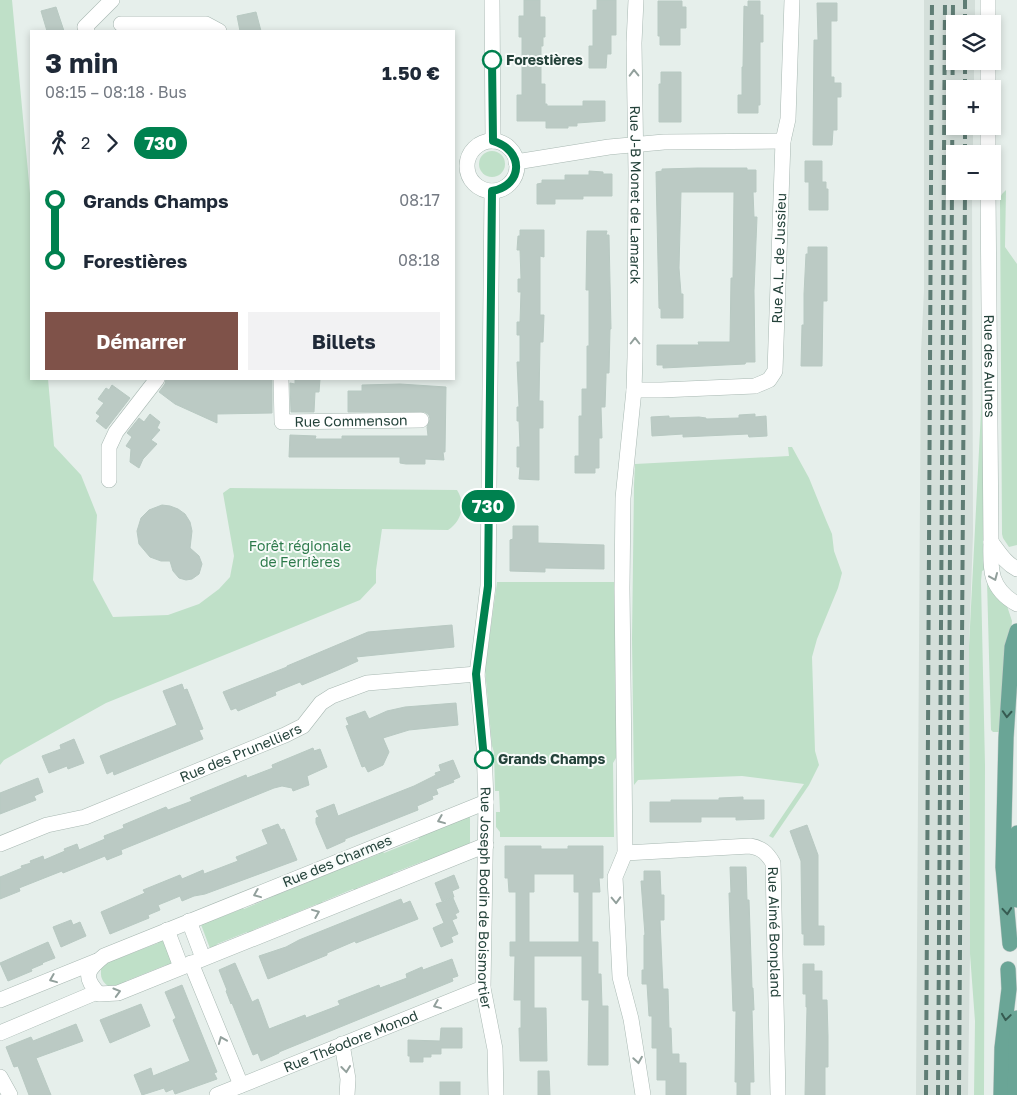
<!DOCTYPE html>
<html lang="fr">
<head>
<meta charset="utf-8">
<style>
  :root { --surface:#fff; --page:#f2f2f3; --text:#1f2937; --muted:#747a83; --accent:#7f5249 }
  body { margin:0; font-family:"Golos Text",sans-serif; background:var(--page); color:var(--text); height:100vh; display:flex; flex-direction:column; font-size:19px; white-space:nowrap }
  * { box-sizing:border-box; margin:0 }
  p { font-size:16px; color:var(--muted) }
  .icon { flex:none; width:28px; height:28px; fill:none; stroke:currentColor; stroke-width:2; stroke-linecap:round; stroke-linejoin:round }
  .map { position:relative; flex:1; overflow:hidden }
  .sheet { position:absolute; left:30px; top:30px; width:425px; height:350px; display:flex; flex-direction:column; background:var(--surface); border-radius:0px; box-shadow:0 2px 8px #0003 }
  .sheet>* { flex:none }
  .badge { padding:0 10px; border-radius:16px; font-size:18px; line-height:32px }
  .buttons { position:absolute; left:946px; top:15px; display:grid; gap:10px }
  .buttons a { display:grid; place-items:center; width:55px; height:55px; border-radius:0px; background:var(--surface); box-shadow:0 2px 8px #0003; font-size:25px }
  .map>.badge { position:absolute; translate:-50% -50%; box-shadow:0 0 0 2px #fff }
  .legs { display:flex; align-items:center; gap:8px; height:55px; padding:0 15px; font-size:16px }
  .legs p { margin-inline-start:auto }
  .headline { display:flex; align-items:center; justify-content:space-between; height:85px; padding:0 15px }
  h1 { font-size:28px; font-weight:700; line-height:38px }
  .action { display:flex; gap:10px; margin-top:auto; padding:10px 15px }
  .action a { flex:1; height:58px; border-radius:0px; background:var(--accent); color:#fff; font-size:20px; font-weight:700; line-height:58px; text-align:center }
  .action a+a { background:var(--page); color:var(--text) }
  ul { padding:0 15px; list-style:none }
  li { display:flex; align-items:center; gap:18px; height:60px; font-size:19px }
  li i { display:grid; place-items:center; width:8px; height:100%; margin:0 6px; background:currentColor }
  li i::after { content:''; width:12px; height:12px; margin:-6px; border:4px solid; border-radius:50%; background:var(--surface) }
  li p { margin-inline-start:auto }
  li:first-child i { background:linear-gradient(#0000 50%,currentColor 0) }
  li:last-child i { background:linear-gradient(currentColor 50%,#0000 0) }
  .map>svg:first-child { display:block }
</style>
</head>
<body>
<div class="map">
<svg width="1017" height="1095" viewBox="0 0 1017 1095">
  <rect width="100%" height="100%" fill="#e6efeb"/>
  <path fill="#d4dfda" d="M924,0H975V24H955V61H974V89H955V126H973V154H955V191H972L973,534L969,646L970,954L968,1095H916L921,351L924,291Z"/>
  <g fill="#bfe0c8">
    <path d="M0,0H12L31,204V379H48L54,446L81,475L97,515L93,580L113,617L168,615L199,604L219,589L230,577L234,556L223,493L230,488L457,490C466,504 462,521 448,530L382,529L376,570V583L360,600L106,703L4,760L0,765Z"/>
    <circle cx="492" cy="164" r="13"/>
    <path d="M1006,190L1005,247L1017,264V545L1009,547L1003,538L1002,534L1000,198L1002,194Z"/>
    <path d="M983,372L986,569L982,571L981,581L985,765L984,1095H974L975,1021L970,954L969,646Z"/>
    <path d="M788,447H792L809,478L826,520L832,534L834,551L842,573L838,588L817,639L812,657L815,751L819,765L809,785L773,838L769,836L804,784L742,776L638,780L634,785L632,639L634,485L635,464L789,456Z"/>
    <path d="M987,581L1007,606L1012,621L1001,732H993L991,730Z"/>
    <path d="M497,582H615L616,734V758L613,763L614,837H500V832L496,827V812H500L499,791H495L494,752L492,746L485,670Z"/>
    <path d="M470,816V847L427,864L424,861L393,873V878L391,879L387,876L357,888L358,892L353,889L322,902V907H320L317,904L288,916V921L286,922L282,918L253,930L252,935L251,936L247,932L217,944L216,949L211,951L200,922L205,920L208,922L239,910L241,906L244,909L274,896V892L279,894L309,882L311,878L314,880L344,867L345,863L349,866L379,854V849L382,850L384,853L419,839L417,834Z"/>
    <path d="M162,937L174,966L170,968L166,965L126,981L125,986H108C100,980 100,974 102,964L114,956L117,959L158,943V938Z"/>
  </g>
  <g fill="#bbcac4" stroke="#b8c9c2" fill-rule="evenodd">
    <path d="M524,0H540V17H545V37H543V46H541V84H545V104H547V106H583V101H605V121L577,123V126H568V128H546V121H517V95H522V37H519V16H524Z"/>
    <path d="M597,0H616V35H611V54H607L606,68H589V46H593V10H597Z"/>
    <path d="M658,1H682V7H686V28H680V45H660V36H658Z"/>
    <path d="M748,1H760V15H763V42H760V105H758V113H738V95H742V67H743L744,6L748,7Z"/>
    <path d="M817,3H837V21H831V77H834V83H841V97H837V130H833L832,145H813L814,40H818Z"/>
    <path d="M56,7L64,31H47L41,11Z"/>
    <path d="M256,12L261,31H240L237,16Z"/>
    <path d="M661,72H681V122H659V84H661Z"/>
    <path d="M805,161H822V182H826V189H828V210H809V182H805Z"/>
    <path d="M698,168H747V170H756V192H753L754,217H757L754,291L755,362H746L745,364L663,368V365H657V345H699L698,342H730L731,278H733L734,192H681L679,268L681,294H683V318H661V309L659,308L656,172L662,171V169Z"/>
    <path d="M589,171L603,172V174H612V196H583V199H555V204H537V184L542,183V180H565V175H589Z"/>
    <path d="M520,230H544V257L540,256V315H544L543,342H540L539,401H543V428H539V480L519,479L520,467H517V447H520L519,421H517V407H519L517,362H520V335H517V322H520L521,292H518V279H521L520,250H517L518,236H520Z"/>
    <path d="M587,231H607L606,235H609L611,329H610L609,373H606V377L605,407H601L602,438H599V468H595V473H575V456H579V416H582V389H587V346H589V290H586Z"/>
    <path d="M808,247H827V301H823L822,366H801L802,325H804V294L806,254H808Z"/>
    <path d="M166,379H272V413L217,414V423L175,404L159,392L165,384Z"/>
    <path d="M295,379H320L319,392H315L314,412H291L290,383L295,384Z"/>
    <path d="M400,384L446,387L445,452H443L444,460L425,459V464H406L400,463V457H289L290,435L316,436L315,439H342V436H428L427,427L430,419L429,415L425,412H348V391H362V385Z"/>
    <path d="M112,385L130,398L106,429L96,421L100,416L96,413L104,403L98,399L106,388L109,390Z"/>
    <path d="M150,414L160,422L157,428L160,430L151,440L157,444L143,459L139,468L130,462L131,449L126,446L132,437L127,433L139,418L144,422Z"/>
    <path d="M755,414V417L766,416L767,436L749,437L748,434L683,437V434L652,436L651,417L669,416V418L699,417L706,418V419L739,418V415Z"/>
    <path d="M162,505L170,506L178,509L185,514L190,522L192,531L190,548L199,556L202,564L199,574L192,579L186,580L179,578L173,571L170,561H161L150,557L139,544L137,531L141,518L149,510Z"/>
    <path d="M513,526H538V543L604,545V569L545,568V572L510,571V540L513,539Z"/>
    <path d="M452,625L454,647L356,657L358,661L338,670L302,685L300,682L275,692L276,695L238,711L236,708L231,710L223,692L287,667V666L368,632Z"/>
    <path d="M182,684L184,690L187,689L203,729L199,730L203,739L114,775L113,771L107,774L100,756L177,725L163,691Z"/>
    <path d="M456,703L458,725L409,730L383,738L389,752L383,765L368,772L365,766L362,767L346,726L349,725L346,718L365,711L369,719L387,711L405,707Z"/>
    <path d="M74,739L84,763L68,769L67,766L49,773L42,756L61,749L60,745Z"/>
    <path d="M313,748L314,751L320,749L327,767L307,776L309,785L293,791L292,788L282,786L274,788L121,850L122,854L107,860L105,856L63,873L62,871L19,888L20,891L0,899V877L22,868L21,866L31,863L30,861L43,856L44,860L65,851L64,849L77,844L79,850L105,839L104,836L124,828L123,825L166,807L168,810L192,801L190,798L246,775L247,778L273,768L272,765Z"/>
    <path d="M453,760L460,777L453,780L454,782L436,789L438,794L432,796L433,799L417,806L418,810L345,839V841L327,849L316,823V818L319,817L316,811L334,804L338,816L414,786L436,775L435,773L441,771L439,765Z"/>
    <path d="M38,778L43,792L34,796L36,800L0,814V793Z"/>
    <path d="M743,797V800H764V819L736,820V817H701V822H650V802H671V800H719V798Z"/>
    <path d="M278,824L281,830L284,829L297,860L205,894L194,896L182,901L180,896L168,901L158,905L160,910L148,915L149,918L110,934L101,912L145,893L143,890L180,875L182,879L203,870L204,874L238,861L236,857L268,844L262,830Z"/>
    <path d="M807,825L818,855V926H824V945H804V934H802L801,861L790,831Z"/>
    <path d="M505,846H541V849H568V846H603V878H599L600,892H592V942H598V974H601L602,1006H608V1065H588L589,1000H582V956H534V1008H546L547,1061H520L519,1028H521V1000H514L515,956H510V942H516V892H509L508,878H505ZM534,874H574V892H579V942H529V892H534Z"/>
    <path d="M730,867H746L747,900H749L752,988H753L754,1010H752L754,1082H750V1095H737V1082H735L736,1011H733L729,893H731Z"/>
    <path d="M644,871H660L661,895H664V920H660L663,989H668L669,1028H671L672,1054H679V1063H686V1095H666V1080H657V1048H652V1016H649L647,984H642V970H644V935H645L641,881H644Z"/>
    <path d="M454,875L459,888L452,891L454,897L442,901L435,883Z"/>
    <path d="M453,898L459,912L455,914L457,918L452,920L458,934L451,937L453,942L441,947L433,928L444,923L436,904Z"/>
    <path d="M401,899L403,904L410,901L418,919L356,943L355,941L327,953V955L268,979L259,956L286,947L299,940Z"/>
    <path d="M71,920L73,925L80,922L86,936L61,947L53,927Z"/>
    <path d="M48,942L55,958L42,963L43,964L31,969L32,971L8,981L0,963Z"/>
    <path d="M452,959L458,976L452,978L453,981L279,1052V1053L261,1061L258,1053L253,1055L232,1003L231,1004L226,991L227,990L219,970L235,963L252,1002L258,999L269,1029L305,1015L306,1018L340,1005L338,1001L379,985L380,988L407,978L406,974L422,967L423,970Z"/>
    <path d="M803,964H814V971H822V1000H827L828,1036V1067H825V1095H805L807,1007H806V994H803Z"/>
    <path d="M182,985L217,1072L214,1073L217,1079L175,1094L173,1089L166,1092L164,1088L142,1095L134,1075L151,1068L153,1076L190,1061L173,1020L176,1018L165,992Z"/>
    <path d="M141,1004L150,1026L110,1043L100,1020Z"/>
    <path d="M76,1024L83,1041L36,1058L51,1095H29L18,1066L14,1067L6,1047L31,1037L33,1041Z"/>
    <path d="M441,1028H462V1048H441V1054H431V1057H423V1062H410V1056H408V1040L440,1041Z"/>
    <path d="M538,1071H549L550,1095H538Z"/>
    <rect x="440" y="1082" width="20" height="13"/>
  </g>
  <g fill="none" stroke-linecap="round" stroke-linejoin="round">
    <defs>
      <g id="minor">
        <path d="M492,0L493,141"/>
        <path id="s1" d="M636,0L634,43L636,172L635,357L634,390L623,498L622,588L625,853L615,877L620,977L631,1019L643,1095"/>
        <path d="M988,0V24"/>
        <path d="M121,24H206L219,31"/>
        <path d="M87,31L85,27L112,0"/>
        <path d="M988,61V89"/>
        <path d="M988,126V154"/>
        <circle cx="492" cy="166" r="25"/>
        <path d="M516,162L609,147L664,142L783,141"/>
        <path id="s2" d="M492,191L488,586L477,674L484,747L486,802L483,988L495,1049L496,1095"/>
        <path id="s3" d="M988,191L991,542C990,570 990,589 1017,604"/>
        <path id="s4" d="M281,379L282,422L421,420"/>
        <path id="s5" d="M634,390H661L755,386L769,380L775,371L783,141L788,119L792,0"/>
        <path d="M109,480V447L116,432L157,379"/>
        <path d="M991,542C999,552 1005,563 1017,569"/>
        <path d="M486,802L104,956C87,970 82,976 99,994L118,993L486,845"/>
        <path id="s6" d="M0,844L47,825L85,817L285,735L303,726L321,703L332,696L367,683L477,674"/>
        <path id="s7" d="M625,853L750,846C762,848 767,853 773,863L778,1095"/>
        <path d="M189,921L203,958"/>
        <path d="M167,930L181,967"/>
        <path d="M191,963L241,1085"/>
        <path d="M0,1000L97,961"/>
        <path d="M0,1033L97,992"/>
        <path d="M342,1044L348,1079L347,1095"/>
        <path d="M0,1077L10,1095"/>
        <path id="s8" d="M217,1095L483,988"/>
      </g>
      <g id="major">
        <path d="M1017,833L1015,867L1017,900"/>
        <path d="M1010,944L1003,867L1006,738L1012,647L1017,631"/>
        <path d="M1001,1095L1002,1048L1009,989L1008,969"/>
        <path d="M1015,1095L1017,1018"/>
      </g>
    </defs>
    <use href="#minor" stroke="#a8b8b2" stroke-width="16"/>
    <use href="#major" stroke="#c2cac8" stroke-width="16"/>
    <use href="#minor" stroke="#fff" stroke-width="15"/>
    <use href="#major" stroke="#6aa596" stroke-width="15"/>
    <g stroke="#5f7d75" stroke-width="4" stroke-dasharray="10 5" stroke-linecap="butt">
      <path d="M965,24V0"/>
      <path d="M965,89V61"/>
      <path d="M965,154V126"/>
      <path d="M926,1095L932,0"/>
      <path d="M938,1095L945,0"/>
      <path d="M947,1095L953,0"/>
      <path d="M959,1095L965,191"/>
    </g>
  </g>
  <defs><path id="oneway-chevron" d="M-2-3.5L2.5 0L-2 3.5" fill="none" stroke-width="1.6" stroke-linecap="round" stroke-linejoin="round" transform="scale(1.25)"/></defs>
  <g stroke="#92a09c">
    <use href="#oneway-chevron" transform="translate(634 73) rotate(-91)"/>
    <use href="#oneway-chevron" transform="translate(635 341) rotate(-90)"/>
    <use href="#oneway-chevron" transform="translate(994 577) rotate(67)"/>
    <use href="#oneway-chevron" transform="translate(441 820) rotate(158)"/>
    <use href="#oneway-chevron" transform="translate(257 894) rotate(158)"/>
    <use href="#oneway-chevron" transform="translate(616 900) rotate(88)"/>
    <use href="#oneway-chevron" transform="translate(316 913) rotate(-22)"/>
    <use href="#oneway-chevron" transform="translate(53 979) rotate(158)"/>
    <use href="#oneway-chevron" transform="translate(117 992) rotate(-16)"/>
    <use href="#oneway-chevron" transform="translate(437 1005) rotate(158)"/>
    <use href="#oneway-chevron" transform="translate(222 1040) rotate(-112)"/>
    <use href="#oneway-chevron" transform="translate(638 1060) rotate(81)"/>
    <use href="#oneway-chevron" transform="translate(346 1069) rotate(83)"/>
  </g>
  <g stroke="#365b51">
    <use href="#oneway-chevron" transform="translate(1007 714) rotate(93)"/>
    <use href="#oneway-chevron" transform="translate(1007 911) rotate(85)"/>
    <use href="#oneway-chevron" transform="translate(1006 1017) rotate(98)"/>
  </g>
  <g fill="none" stroke-linecap="round" stroke-linejoin="round">
    <defs>
      <path id="line-1" d="M484,759L476,674L488,586L492,191C524,185 524,150 493,141L492,60"/>
    </defs>
    <use href="#line-1" stroke="#fff" stroke-width="11"/>
    <use href="#line-1" stroke="#00814f" stroke-width="8"/>
  </g>
  <g fill="#fff" stroke="#00814f" stroke-width="2.5">
    <circle cx="492" cy="60" r="9"/>
    <circle cx="484" cy="759" r="9"/>
  </g>
  <g text-anchor="middle" stroke-width="4" stroke-linejoin="round" paint-order="stroke">
    <g font-size="14" font-weight="bold" fill="#24423a" stroke="#f7fbf9" text-anchor="start">
      <text x="506" y="65">Forestières</text>
      <text x="498" y="764">Grands Champs</text>
    </g>
    <g font-size="14" fill="#24423a" stroke="#f7fbf9">
      <text dy="5" stroke="none"><textPath href="#s1" startOffset="195">Rue J-B Monet de Lamarck</textPath></text>
      <text dy="5" stroke="none"><textPath href="#s5" startOffset="260">Rue A.L. de Jussieu</textPath></text>
      <text dy="5" stroke="none"><textPath href="#s3" startOffset="175">Rue des Aulnes</textPath></text>
      <text dy="5" stroke="none"><textPath href="#s4" startOffset="112">Rue Commenson</textPath></text>
      <text dy="5" stroke="none"><textPath href="#s6" startOffset="258">Rue des Prunelliers</textPath></text>
      <text transform="translate(337 861) rotate(-22)" y="5">Rue des Charmes</text>
      <text dy="5" stroke="none"><textPath href="#s2" startOffset="708">Rue Joseph Bodin de Boismortier</textPath></text>
      <text dy="5" stroke="none"><textPath href="#s7" startOffset="224">Rue Aimé Bonpland</textPath></text>
      <text dy="5" stroke="none"><textPath href="#s8" startOffset="144">Rue Théodore Monod</textPath></text>
    </g>
    <g font-size="14" fill="#2d7a4b" stroke="#f7fbf9">
      <text x="300" y="551">Forêt régionale<tspan x="300" dy="16">de Ferrières</tspan></text>
    </g>
  </g>
</svg>
<div class="buttons">
<a><svg class="icon" aria-label="layers" viewBox="0 0 24 24"><path d="M12 4l9 5-9 5-9-5zM3 14l9 5 9-5"/></svg></a>
<a>+</a>
<a>−</a>
</div>
<b class="badge" style="left:488px;top:506px;background:#00814f;color:#fff">730</b>
<section class="sheet">
<div class="headline"><div><h1>3 min</h1><p>08:15 – 08:18 · Bus</p></div><b>1.50 €</b></div>
<div class="legs"><svg class="icon" aria-label="walk" viewBox="0 0 24 24"><circle cx="13" cy="4" r="2"/><path d="M13 8l-2 6 4 7M11 14l-3 7M7 12l3-4h3l4 4"/></svg>2<svg class="icon" aria-label="forward" viewBox="0 0 24 24"><path d="M9 5l7 7-7 7"/></svg><b class="badge" style="background:#00814f;color:#fff">730</b></div>
<ul>
<li><i style="color:#00814f"></i><b>Grands Champs</b><p>08:17</p></li>
<li><i style="color:#00814f"></i><b>Forestières</b><p>08:18</p></li>
</ul>
<div class="action"><a>Démarrer</a><a>Billets</a></div>
</section>
</div>
</body>
</html>
